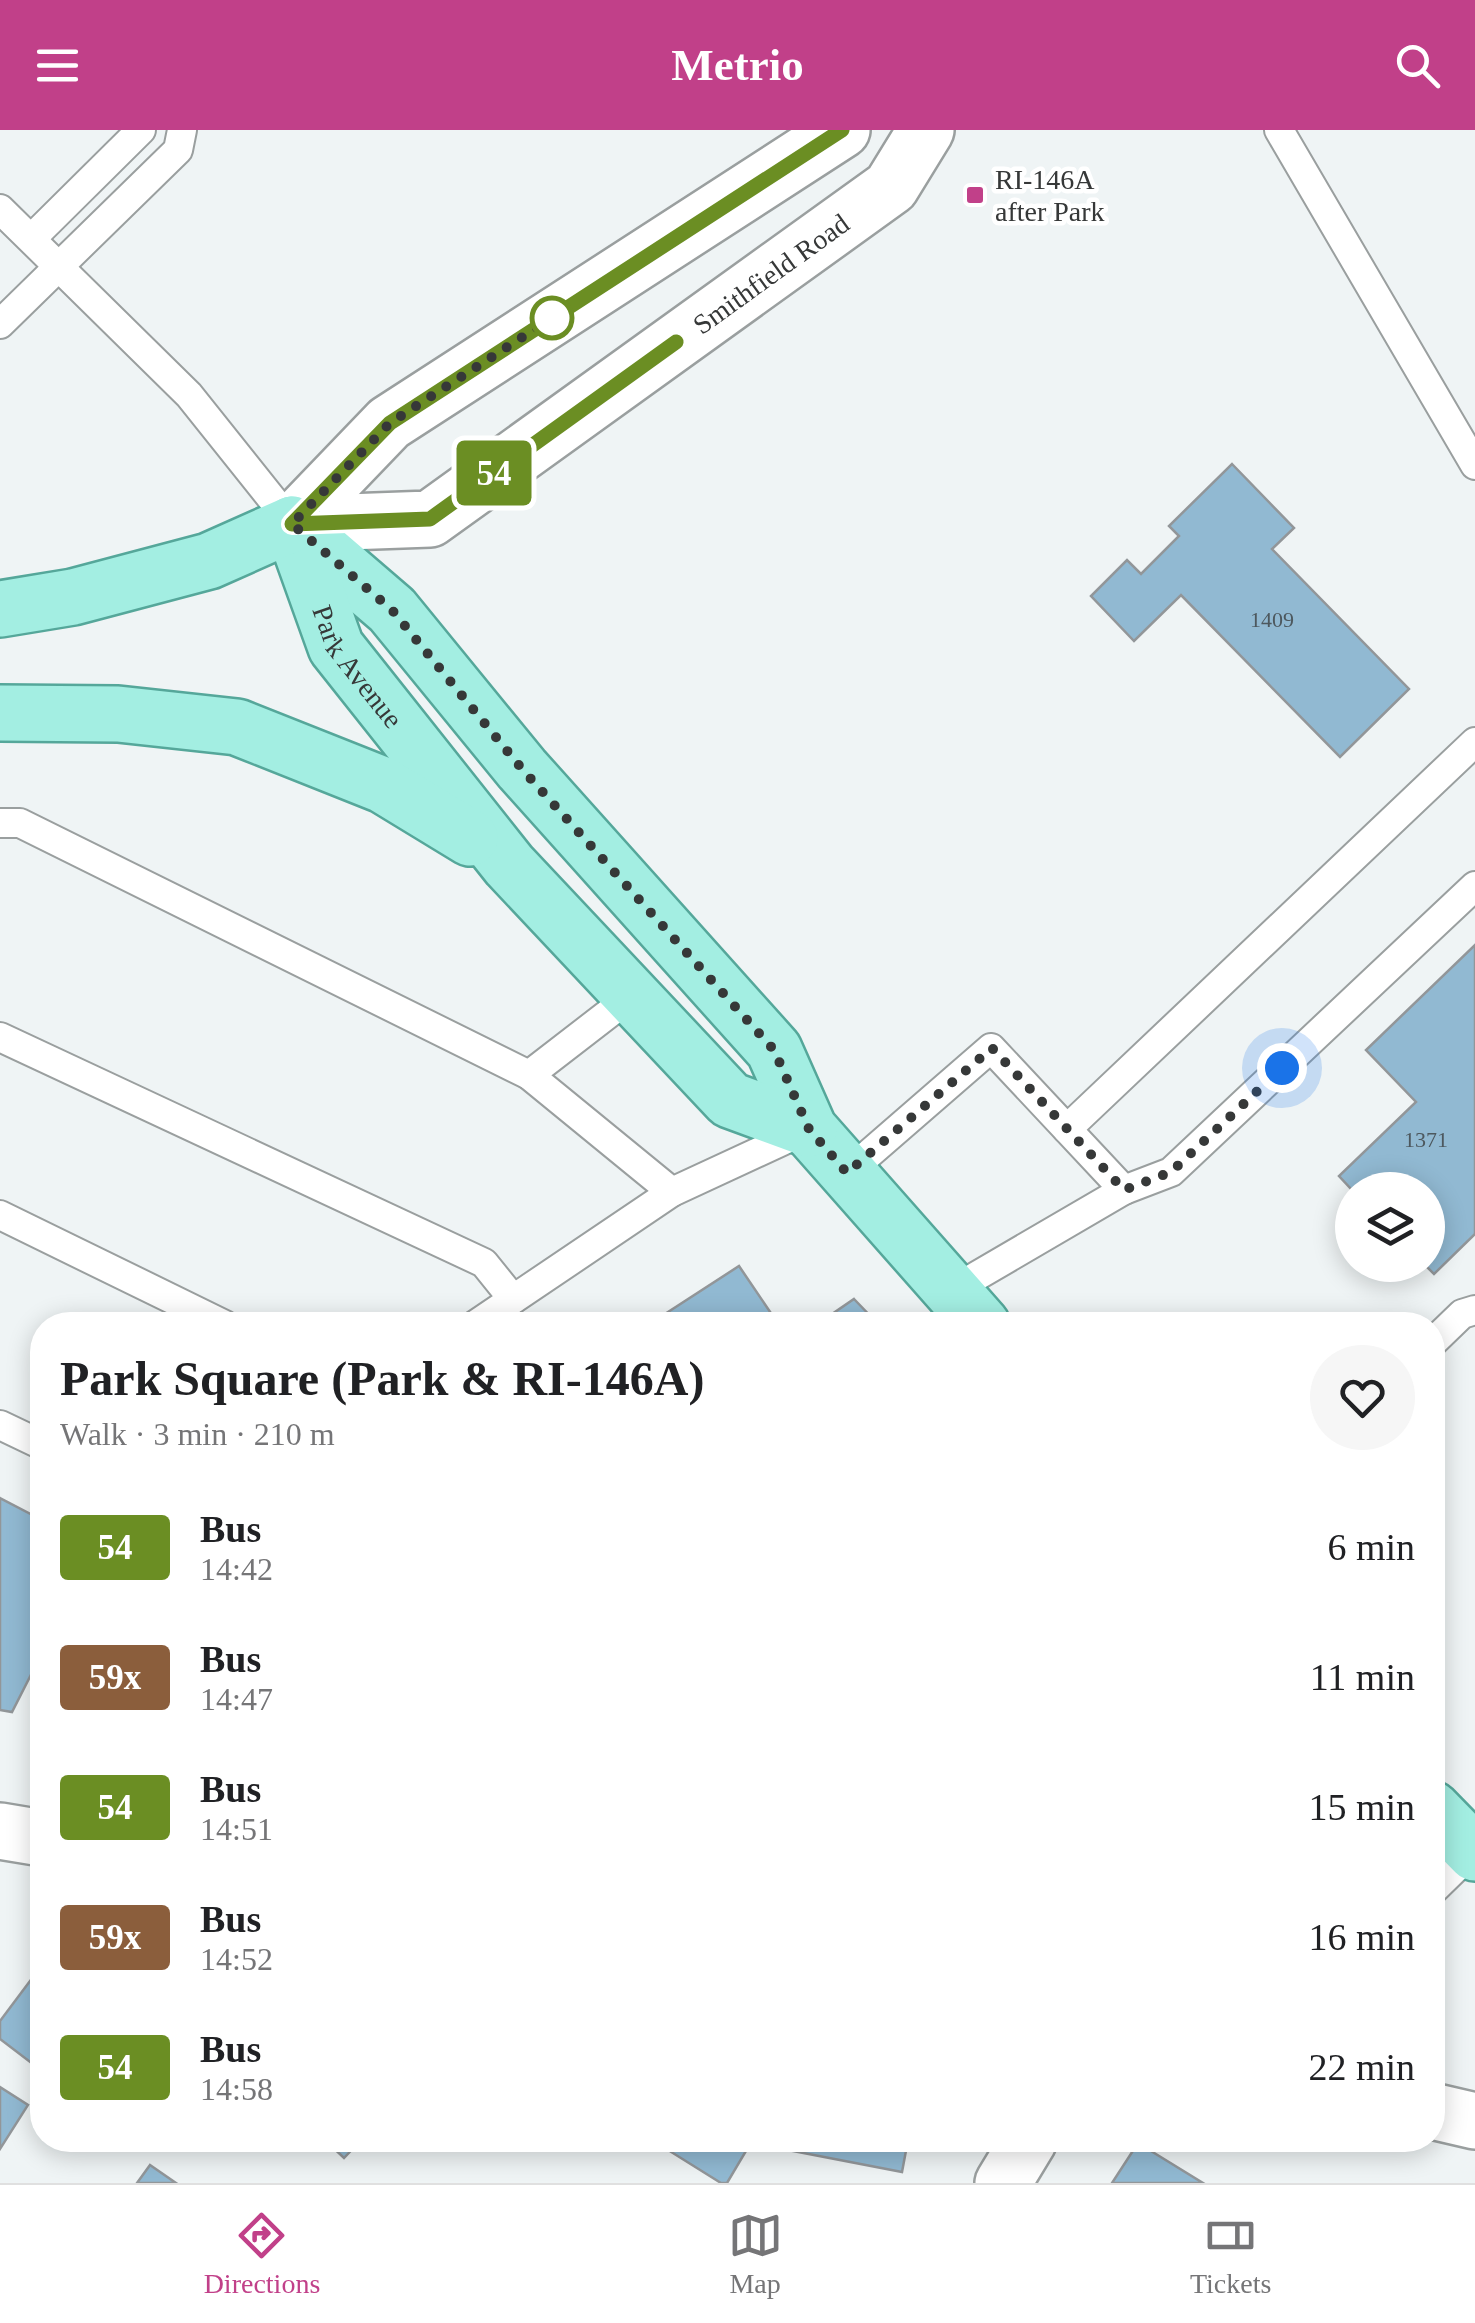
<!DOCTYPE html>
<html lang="en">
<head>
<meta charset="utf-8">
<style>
  :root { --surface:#fff; --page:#f6f6f6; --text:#202124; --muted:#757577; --line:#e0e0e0; --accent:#c14089 }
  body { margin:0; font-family:"Times New Roman",serif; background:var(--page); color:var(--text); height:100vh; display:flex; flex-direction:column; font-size:38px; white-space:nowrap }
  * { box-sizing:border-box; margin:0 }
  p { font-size:32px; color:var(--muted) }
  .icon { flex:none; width:55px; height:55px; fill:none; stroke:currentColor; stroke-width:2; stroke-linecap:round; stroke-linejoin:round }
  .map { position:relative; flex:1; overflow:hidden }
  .details { position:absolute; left:30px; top:1182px; width:1415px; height:840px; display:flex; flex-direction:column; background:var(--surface); border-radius:40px; box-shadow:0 5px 25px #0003 }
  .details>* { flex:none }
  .badge { padding:0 20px; border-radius:8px; font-size:35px; line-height:65px }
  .buttons { position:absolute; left:1335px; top:1042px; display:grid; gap:20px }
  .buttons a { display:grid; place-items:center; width:110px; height:110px; border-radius:50%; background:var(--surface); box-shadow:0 5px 25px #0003; font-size:50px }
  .you { position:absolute; width:50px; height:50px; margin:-25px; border:8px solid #fff; border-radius:50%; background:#1a73e8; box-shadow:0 0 0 15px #1a73e833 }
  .map>.badge { position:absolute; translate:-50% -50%; box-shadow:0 0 0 5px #fff }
  .round { display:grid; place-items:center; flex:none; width:105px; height:105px; border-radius:52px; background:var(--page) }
  .summary { display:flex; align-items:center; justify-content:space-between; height:170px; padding:0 30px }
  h1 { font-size:48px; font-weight:800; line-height:75px }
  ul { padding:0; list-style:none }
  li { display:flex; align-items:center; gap:30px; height:130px; padding:0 30px }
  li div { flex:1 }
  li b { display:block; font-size:38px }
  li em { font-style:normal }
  li .badge { min-width:110px; font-weight:700; text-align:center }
  header { display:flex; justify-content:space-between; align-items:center; height:130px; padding:0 30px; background:var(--accent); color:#fff; font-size:45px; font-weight:800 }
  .tabs { display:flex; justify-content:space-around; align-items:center; height:140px; border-top:2px solid var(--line); background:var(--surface); font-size:28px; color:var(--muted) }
  .tabs a { display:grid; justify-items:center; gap:5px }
  .tabs .selected { color:var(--accent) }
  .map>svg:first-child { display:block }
</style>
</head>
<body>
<header><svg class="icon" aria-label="menu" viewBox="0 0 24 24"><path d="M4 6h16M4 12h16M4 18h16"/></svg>Metrio<svg class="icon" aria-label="search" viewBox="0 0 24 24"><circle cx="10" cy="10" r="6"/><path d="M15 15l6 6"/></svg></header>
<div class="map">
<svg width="1475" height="2053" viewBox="0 0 1475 2053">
  <rect width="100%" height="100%" fill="#eff4f5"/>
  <g fill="#91b9d2" stroke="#929699" stroke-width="2.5">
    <path d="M1232,334L1294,398L1272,419L1409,559L1340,627L1181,465L1134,511L1091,466L1127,430L1141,444L1179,406L1169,396Z"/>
    <path d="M1475,815V1104L1434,1144L1425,1135L1428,1060H1352L1339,1046L1416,972L1366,920Z"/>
    <path d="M739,1136L779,1195H648Z"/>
    <path d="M854,1169L879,1195H816Z"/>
    <path d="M0,1368L42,1390V1523L12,1582L0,1580Z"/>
    <path d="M42,1835V1941L0,1909V1891Z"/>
    <path d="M0,1957L28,1975L0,2019Z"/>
    <path d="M325,2010H361L344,2028Z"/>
    <path d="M675,2010H728L746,2021L727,2053H721L668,2020Z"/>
    <path d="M768,2010H908L902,2042L767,2016Z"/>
    <path d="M1138,2013L1203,2053H1112Z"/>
    <path d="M150,2035L176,2053H137Z"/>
  </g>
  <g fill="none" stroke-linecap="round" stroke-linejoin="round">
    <defs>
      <g id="service">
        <path d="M1279,0L1475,335"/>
        <path d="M0,79L189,265L292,394"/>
        <path d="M32,108L141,0"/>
        <path d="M0,194L178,20L182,0"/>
        <path d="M0,693H20L529,945L630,867"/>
        <path d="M0,907L484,1133L513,1169"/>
        <path d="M529,945L672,1062L808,999"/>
        <path d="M1067,999L1475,612"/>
        <path d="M847,1043L991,918L1124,1060"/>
        <path d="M0,1085L225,1195"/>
        <path d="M951,1161L1124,1060L1171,1042L1475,756"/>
        <path d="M475,1195L672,1062"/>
        <path d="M1432,1213L1462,1184L1475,1180"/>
        <path d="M0,1295L42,1315"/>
        <path d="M1432,1761L1473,1721"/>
      </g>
      <g id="minor">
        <path d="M0,1701L42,1708"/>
        <path d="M1432,1981L1475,1991"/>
        <path d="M1003,2053L1029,2010"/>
      </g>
      <g id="secondary">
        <path id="s1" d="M292,394L430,389L891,57L926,0"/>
        <path d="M292,394L389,293L842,0"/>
      </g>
      <g id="primary">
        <path d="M292,394L392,480L522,639L774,920L809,999L982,1195"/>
        <path id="s2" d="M293,397L336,517L509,735L730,970L809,999"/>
        <path d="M0,479L73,467L209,431L292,394"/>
        <path d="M0,583L118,584L237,597L383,655L470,708"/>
        <path d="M1432,1679L1475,1723"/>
      </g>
    </defs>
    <use href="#service" stroke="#9a9f9f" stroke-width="32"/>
    <use href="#minor" stroke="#9a9f9f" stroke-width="60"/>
    <use href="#secondary" stroke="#9a9f9f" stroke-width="60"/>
    <use href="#primary" stroke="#55a79a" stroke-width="60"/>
    <use href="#service" stroke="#fff" stroke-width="28"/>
    <use href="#minor" stroke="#fff" stroke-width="55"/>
    <use href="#secondary" stroke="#fff" stroke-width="55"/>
    <use href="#primary" stroke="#a3eee2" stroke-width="55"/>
  </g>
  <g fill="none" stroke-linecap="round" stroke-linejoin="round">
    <defs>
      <path id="line" d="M676,212L430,389L292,394L390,293L842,0"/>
    </defs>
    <use href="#line" stroke="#fff" stroke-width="22"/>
    <use href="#line" stroke="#6b8e23" stroke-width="15"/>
    <path stroke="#363838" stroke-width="10" stroke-dasharray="0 18" d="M552,188L390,293L292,394L392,480L522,639L774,920L809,999L847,1043L992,918L1124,1060L1171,1042L1282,938"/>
  </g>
  <rect fill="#c14089" stroke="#fff" stroke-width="4" x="965" y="55" width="20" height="20" rx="5"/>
  <circle fill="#fff" stroke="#6b8e23" stroke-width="5" cx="552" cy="188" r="20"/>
  <g text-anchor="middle" stroke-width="9" stroke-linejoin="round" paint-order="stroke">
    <g font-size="22" fill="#4d585e">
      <text x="1272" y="497">1409</text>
      <text x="1426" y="1017">1371</text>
    </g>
    <g font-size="28" fill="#363838" stroke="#fff" text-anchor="start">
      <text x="995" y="59">RI-146A<tspan x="995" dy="32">after Park</tspan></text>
    </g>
    <g font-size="28" fill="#363838" stroke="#fff">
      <text dy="10" stroke="none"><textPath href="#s1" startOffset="558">Smithfield Road</textPath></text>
      <text dy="10" stroke="none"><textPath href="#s2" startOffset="155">Park Avenue</textPath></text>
    </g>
  </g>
</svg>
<div class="buttons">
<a><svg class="icon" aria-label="layers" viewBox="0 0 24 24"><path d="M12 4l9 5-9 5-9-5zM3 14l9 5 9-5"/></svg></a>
</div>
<div class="you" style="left:1282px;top:938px"></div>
<b class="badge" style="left:494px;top:343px;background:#6b8e23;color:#fff">54</b>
<section class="details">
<div class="summary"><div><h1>Park Square (Park &amp; RI-146A)</h1><p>Walk · 3 min · 210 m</p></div><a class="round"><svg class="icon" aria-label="heart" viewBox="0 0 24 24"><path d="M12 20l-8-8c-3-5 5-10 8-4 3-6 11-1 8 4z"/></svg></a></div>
<ul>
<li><span class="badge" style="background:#6b8e23;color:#fff">54</span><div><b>Bus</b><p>14:42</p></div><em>6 min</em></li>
<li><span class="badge" style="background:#8b5e3c;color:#fff">59x</span><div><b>Bus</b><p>14:47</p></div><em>11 min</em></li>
<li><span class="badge" style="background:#6b8e23;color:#fff">54</span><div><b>Bus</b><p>14:51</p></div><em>15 min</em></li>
<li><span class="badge" style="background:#8b5e3c;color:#fff">59x</span><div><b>Bus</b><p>14:52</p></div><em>16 min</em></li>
<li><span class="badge" style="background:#6b8e23;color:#fff">54</span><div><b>Bus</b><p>14:58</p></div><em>22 min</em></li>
</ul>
</section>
</div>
<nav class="tabs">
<a class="selected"><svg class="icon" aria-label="directions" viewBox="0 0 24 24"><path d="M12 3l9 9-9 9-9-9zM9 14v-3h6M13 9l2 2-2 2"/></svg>Directions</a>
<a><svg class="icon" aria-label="map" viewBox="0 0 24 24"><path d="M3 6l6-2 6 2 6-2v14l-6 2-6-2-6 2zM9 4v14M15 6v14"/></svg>Map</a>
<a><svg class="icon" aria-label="tickets" viewBox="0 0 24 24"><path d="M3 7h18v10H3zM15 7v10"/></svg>Tickets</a>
</nav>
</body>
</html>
